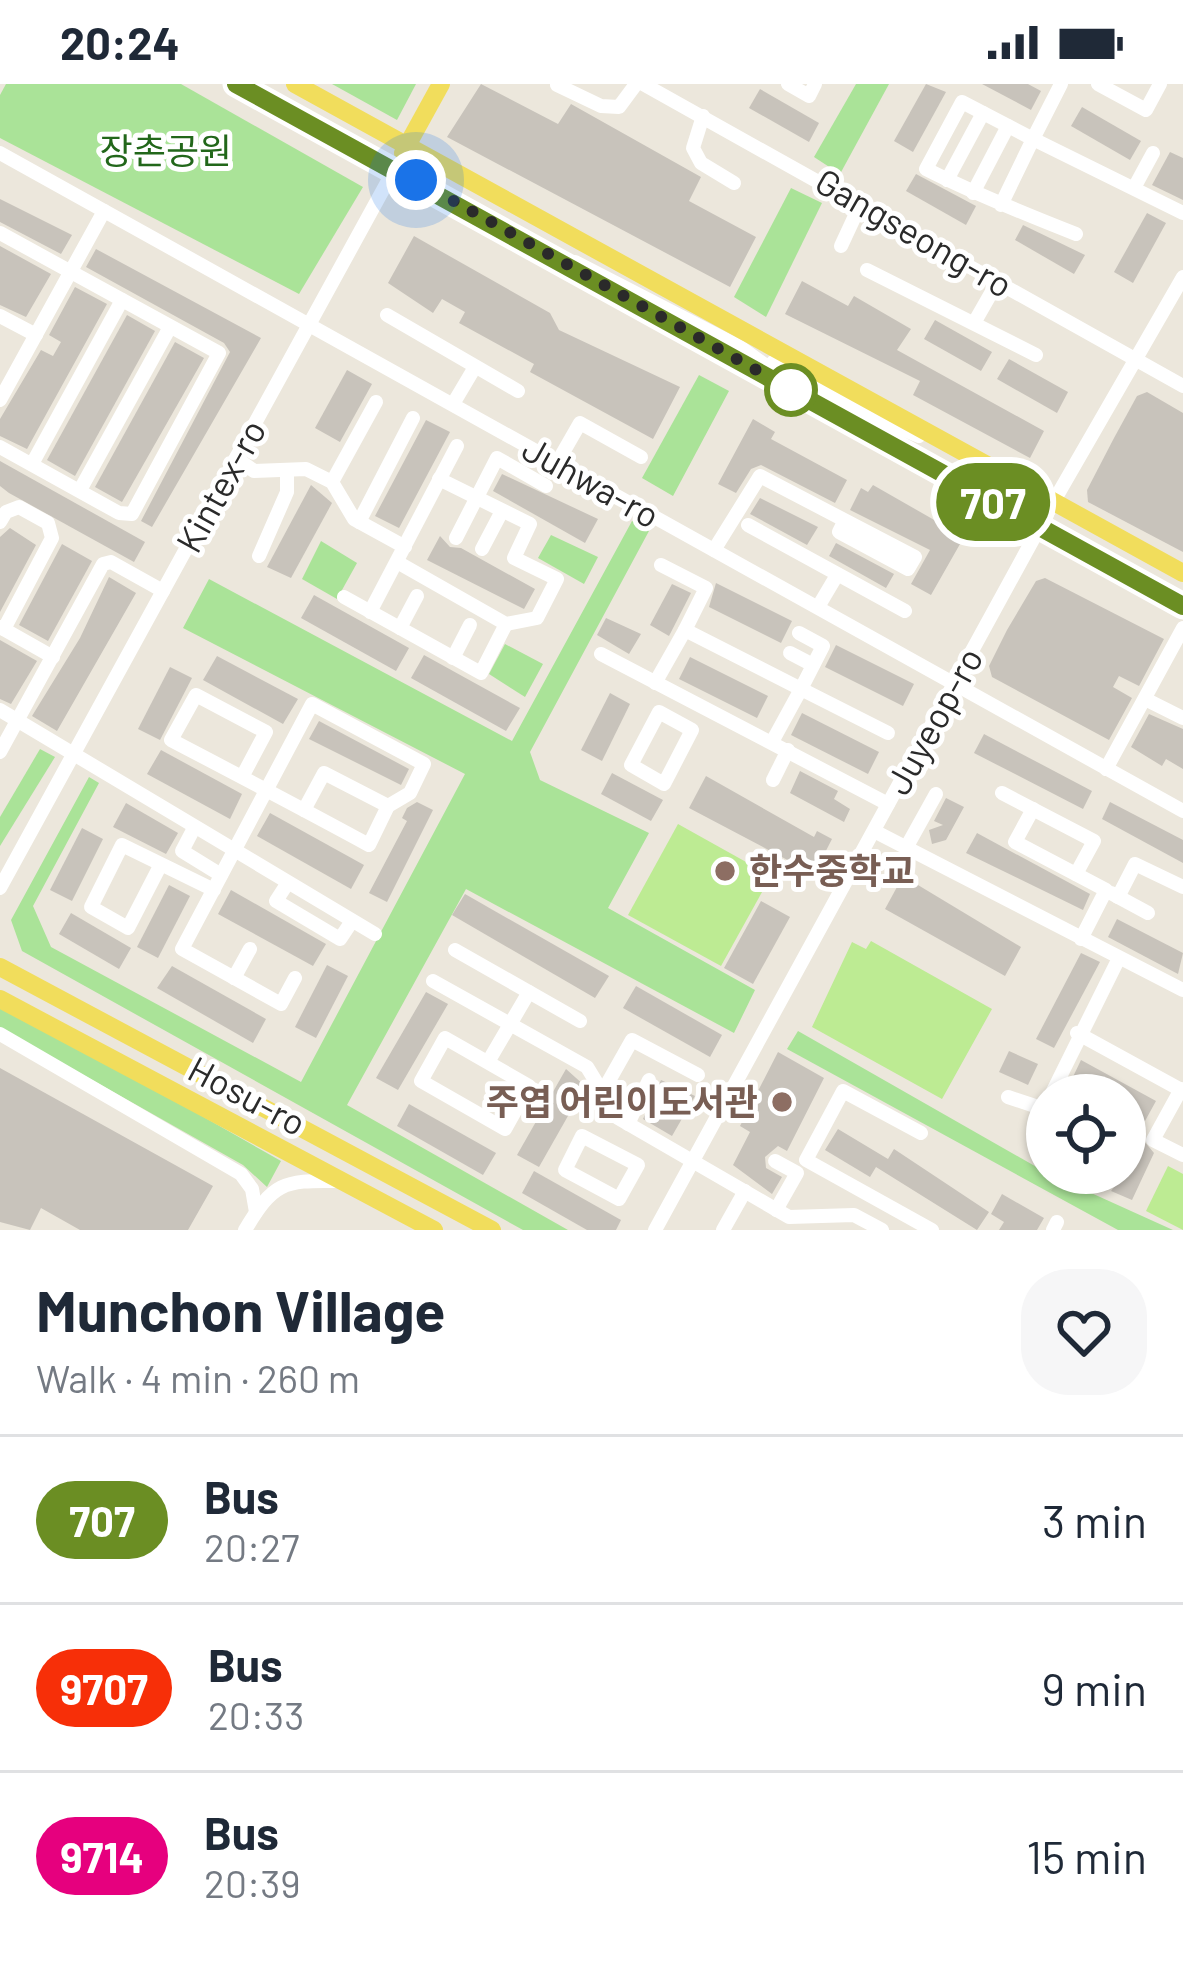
<!DOCTYPE html>
<html lang="en">
<head>
<meta charset="utf-8">
<style>
  :root { --surface:#fff; --page:#f6f6f7; --text:#1f2937; --muted:#747a83; --line:#e0e1e3 }
  body { margin:0; font-family:Barlow,"Noto Sans KR",sans-serif; background:var(--page); color:var(--text); height:100vh; display:flex; flex-direction:column; font-size:45px; white-space:nowrap }
  * { box-sizing:border-box; margin:0 }
  p { font-size:39px; color:var(--muted) }
  .icon { flex:none; width:66px; height:66px; fill:none; stroke:currentColor; stroke-width:2; stroke-linecap:round; stroke-linejoin:round }
  .map { position:relative; height:1146px; overflow:hidden }
  .panel { display:flex; flex-direction:column; background:var(--surface); flex:1 }
  .panel>* { flex:none }
  .badge { padding:0 24px; border-radius:39px; font-size:42px; line-height:78px }
  .buttons { position:absolute; left:1026px; top:990px; display:grid; gap:24px }
  .buttons a { display:grid; place-items:center; width:120px; height:120px; border-radius:50%; background:var(--surface); box-shadow:0 3px 9px #0004; font-size:60px }
  .you { position:absolute; width:60px; height:60px; margin:-30px; border:9px solid #fff; border-radius:50%; background:#1a73e8; box-shadow:0 0 0 18px #1a73e833 }
  .map>.badge { position:absolute; translate:-50% -50%; box-shadow:0 0 0 6px #fff }
  .round { display:grid; place-items:center; flex:none; width:126px; height:126px; border-radius:48px; background:var(--page) }
  .headline { display:flex; align-items:center; justify-content:space-between; height:204px; padding:0 36px }
  h1 { font-size:57px; font-weight:700; line-height:90px }
  ul { padding:0; list-style:none }
  li { display:flex; align-items:center; gap:36px; height:168px; padding:0 36px; border-top:3px solid var(--line) }
  li div { flex:1 }
  li b { display:block; font-size:45px }
  li em { font-style:normal }
  li .badge { min-width:132px; font-weight:700; text-align:center }
  .status { display:flex; justify-content:space-between; align-items:center; height:84px; padding:0 60px; background:var(--surface); direction:ltr }
  .status svg { height:33px; fill:currentColor }
  .map>svg:first-child { display:block }
</style>
</head>
<body>
<div class="status"><b>20:24</b><svg viewBox="0 0 49 12"><path d="M0 12V9h3v3zM5 12V6h3v6zM10 12V3h3v9zM15 12V0h3v12zM26 1h20v11H26zM47 4h2v5h-2z"/></svg></div>
<div class="map">
<svg width="1183" height="1146" viewBox="0 0 1183 1146">
  <rect width="100%" height="100%" fill="#ece7dc"/>
  <g fill="#aae398">
    <path d="M6,0H181L363,103L299,210L0,54V11Z"/>
    <path d="M332,0H416L397,36Z"/>
    <path d="M856,0H889L840,90L814,73Z"/>
    <path d="M791,104L822,119L766,233L734,213Z"/>
    <path d="M699,291L729,307L673,412L642,394Z"/>
    <path d="M632,437L649,447L530,668L540,696L649,749L608,824L755,906L734,949L466,805L347,1021L568,1146H523L22,867L11,836L89,693L99,699L33,822L51,863L301,998L465,690L183,544L209,495L512,657Z"/>
    <path d="M551,451L598,473L584,500L538,474Z"/>
    <path d="M321,457L357,479L337,515L302,495Z"/>
    <path d="M505,560L543,580L525,613L489,590Z"/>
    <path d="M40,665L55,673L0,762V733Z"/>
    <path d="M0,917L281,1077L267,1103L243,1081L0,944Z"/>
    <path d="M798,947L1047,1089L1173,1146H1118L787,965Z"/>
  </g>
  <g fill="#bdeb93">
    <path d="M678,740L771,792L721,882L628,831Z"/>
    <path d="M871,857L992,925L942,1015L812,943L852,858L866,865Z"/>
    <path d="M1168,1082L1183,1090V1146L1146,1127Z"/>
  </g>
  <g fill="#c8c3bb">
    <path d="M481,0L558,40L571,20L701,93L689,117L756,153L730,203L447,53Z"/>
    <path d="M926,0L946,8L913,68L894,57Z"/>
    <path d="M982,0H1028L1041,7L1031,26Z"/>
    <path d="M760,5L819,39L809,58L749,24Z"/>
    <path d="M1082,23L1141,57L1130,76L1071,42Z"/>
    <path d="M1170,68L1183,74V116L1152,101Z"/>
    <path d="M916,90L976,122L966,141L906,107Z"/>
    <path d="M0,115L72,151L61,170L0,138Z"/>
    <path d="M1147,129L1166,139L1133,199L1114,188Z"/>
    <path d="M1023,141L1085,171L1074,190L1015,156Z"/>
    <path d="M414,152L550,229L559,246L680,303L653,355L530,288L534,280L459,239L465,228L442,215L433,229L388,199Z"/>
    <path d="M0,162L51,190L26,233L0,221Z"/>
    <path d="M96,165L261,254L152,443L141,437L230,268L224,259L86,183Z"/>
    <path d="M802,197L848,222L854,212L911,245L897,266L1044,347L1030,374L913,311L920,297L785,230Z"/>
    <path d="M75,203L107,220L27,365L0,352V335L41,266L53,272L61,258L49,251Z"/>
    <path d="M127,231L155,247L75,392L47,376Z"/>
    <path d="M935,236L992,268L981,287L924,255Z"/>
    <path d="M175,258L204,274L122,418L95,403Z"/>
    <path d="M1009,275L1068,308L1057,329L997,295Z"/>
    <path d="M347,286L372,300L340,358L315,344Z"/>
    <path d="M1147,308L1183,329V468L1088,418L1087,406L1114,354L1137,312Z"/>
    <path d="M753,335L775,348L771,355L847,396L835,419L761,381L751,385L736,409L718,400Z"/>
    <path d="M426,336L450,348L399,444L375,432Z"/>
    <path d="M0,377L145,458L134,478L9,409L0,402Z"/>
    <path d="M502,390L598,435L585,459L493,407Z"/>
    <path d="M311,401L332,419L291,494L267,483Z"/>
    <path d="M873,401L964,453L931,511L911,500L930,466L850,426L861,404L868,408Z"/>
    <path d="M760,414L818,443L807,461L750,430Z"/>
    <path d="M10,444L36,461L0,528V453Z"/>
    <path d="M440,452L450,463L461,464L535,505L524,525L427,476Z"/>
    <path d="M836,459L894,490L886,504L829,472Z"/>
    <path d="M62,460L92,477L48,557L19,541Z"/>
    <path d="M109,493L136,509L57,647L32,632L80,554Z"/>
    <path d="M1045,494L1164,555L1139,602L1119,592L1113,603L1132,614L1109,656L992,593L989,582L1007,546L1036,497Z"/>
    <path d="M716,499L792,537L781,559L709,523Z"/>
    <path d="M672,500L691,509L669,552L650,541Z"/>
    <path d="M314,511L409,564L396,587L301,534Z"/>
    <path d="M606,534L641,550L629,570L597,551Z"/>
    <path d="M0,556L37,577L11,620L0,615Z"/>
    <path d="M836,561L914,600L903,622L825,583Z"/>
    <path d="M424,571L520,624L506,647L411,594Z"/>
    <path d="M217,572L298,615L283,640L203,596Z"/>
    <path d="M690,573L768,612L757,634L679,595Z"/>
    <path d="M170,583L192,594L160,656L138,645Z"/>
    <path d="M610,609L630,620L602,677L581,666Z"/>
    <path d="M802,629L879,668L868,690L791,651Z"/>
    <path d="M1149,630L1183,645V685L1166,675L1162,682L1131,663Z"/>
    <path d="M319,637L409,685L401,701L309,655Z"/>
    <path d="M984,650L1092,707L1083,725L974,669Z"/>
    <path d="M161,666L242,710L230,735L147,690Z"/>
    <path d="M800,687L838,707L834,715L850,725L844,738L790,709Z"/>
    <path d="M612,689L663,716L651,737L601,710Z"/>
    <path d="M706,692L814,753L817,747L832,755L814,790L689,724Z"/>
    <path d="M946,714L964,723L946,756L932,760L929,746L943,741L934,737Z"/>
    <path d="M417,718L433,726L387,818L369,809L407,737L402,734L407,724Z"/>
    <path d="M1110,718L1183,756V779L1102,735Z"/>
    <path d="M126,719L178,749L166,770L113,743Z"/>
    <path d="M270,729L364,781L351,805L257,752Z"/>
    <path d="M82,744L103,755L72,817L50,806Z"/>
    <path d="M977,749L1090,810L1083,826L966,769Z"/>
    <path d="M903,792L1021,863L1005,892L885,825Z"/>
    <path d="M169,801L190,812L158,874L137,863Z"/>
    <path d="M231,806L326,860L313,882L218,830Z"/>
    <path d="M465,810L609,892L595,914L452,831Z"/>
    <path d="M761,817L790,833L753,900L724,884Z"/>
    <path d="M71,829L131,864L119,885L59,850Z"/>
    <path d="M1117,835L1183,869L1178,890L1108,853Z"/>
    <path d="M1081,869L1100,878L1054,964L1036,955Z"/>
    <path d="M327,881L348,892L316,954L295,943Z"/>
    <path d="M172,882L266,935L253,959L157,904Z"/>
    <path d="M636,902L722,951L710,973L623,924Z"/>
    <path d="M426,908L448,920L398,1006L376,994Z"/>
    <path d="M1009,967L1038,980L1028,1001L999,988Z"/>
    <path d="M778,968L824,994L787,1067L778,1062L765,1073L766,1084L782,1093L772,1110L733,1081L750,1048L740,1042Z"/>
    <path d="M1081,976L1156,1017L1145,1037L1125,1027V1011H1096L1071,997Z"/>
    <path d="M0,984L213,1102L188,1146H80L41,1124L30,1146L0,1138Z"/>
    <path d="M566,985L585,1002L539,1083L517,1071Z"/>
    <path d="M661,996L695,1012L672,1052L643,1035Z"/>
    <path d="M409,1020L496,1069L483,1091L397,1042Z"/>
    <path d="M838,1045L888,1075L894,1065L989,1128L977,1146L876,1083L870,1093L825,1066Z"/>
    <path d="M1139,1051L1154,1069L1132,1116L1111,1107L1125,1089Z"/>
    <path d="M534,1087L621,1136L616,1146H587L522,1109Z"/>
    <path d="M1002,1110L1044,1134L1037,1146H999L1004,1138L991,1130Z"/>
  </g>
  <g fill="none" stroke-linecap="round" stroke-linejoin="round">
    <g stroke="#fff" stroke-width="14">
      <path d="M643,0L1183,302"/>
      <path d="M788,0L809,12L815,0"/>
      <path d="M1061,0L1033,55L1183,129"/>
      <path d="M1098,0L1146,26L1160,0"/>
      <path d="M557,1L601,22L619,23L636,0"/>
      <path d="M703,32L693,64L701,79L734,99"/>
      <path d="M0,69L1183,727"/>
      <path d="M947,96L983,29"/>
      <path d="M1134,104L1153,69"/>
      <path d="M973,109L1008,42"/>
      <path d="M1001,121L1033,55L962,18L926,85C975,110 1025,130 1076,150"/>
      <path d="M0,149L219,269L132,430L119,429L0,363"/>
      <path d="M841,162L861,119"/>
      <path d="M575,178L740,263L776,289"/>
      <path d="M867,186L1036,271"/>
      <path d="M387,231L518,307"/>
      <path d="M0,232L36,251"/>
      <path d="M974,239L998,197"/>
      <path d="M773,278L850,323L919,352"/>
      <path d="M0,316L104,127"/>
      <path d="M453,320L475,283"/>
      <path d="M236,374L254,387L306,385L332,398L354,435L405,463"/>
      <path d="M557,379L580,339L641,373"/>
      <path d="M32,380L122,216"/>
      <path d="M332,398L376,318"/>
      <path d="M80,406L170,243"/>
      <path d="M0,438L6,428L19,423L48,439L52,454L4,545"/>
      <path d="M359,438L413,334"/>
      <path d="M748,441L905,527"/>
      <path d="M456,454L497,374L546,402"/>
      <path d="M482,465L502,427"/>
      <path d="M714,466L760,392L915,473L908,485L839,448L844,438"/>
      <path d="M259,472L287,408V387"/>
      <path d="M397,478L506,540L537,534L557,495L514,474L530,440L439,395"/>
      <path d="M661,481L706,504L685,546L801,605L823,562L799,549"/>
      <path d="M344,513L481,589L506,540"/>
      <path d="M818,523L837,491"/>
      <path d="M370,528L457,362"/>
      <path d="M0,543L53,573"/>
      <path d="M400,544L417,512"/>
      <path d="M790,569L813,581"/>
      <path d="M601,570L888,720"/>
      <path d="M453,574L470,541"/>
      <path d="M655,599L685,546"/>
      <path d="M1145,615L1183,634"/>
      <path d="M0,626L375,850"/>
      <path d="M659,628L692,646L664,700L631,681Z"/>
      <path d="M772,658L801,605L888,649"/>
      <path d="M0,668L103,480L111,478L163,507"/>
      <path d="M1106,685L1183,544"/>
      <path d="M242,693L266,648L196,611L171,656C238,691 303,725 369,761L388,722L410,709L424,680L312,620L182,865L281,920L295,894"/>
      <path d="M773,696L788,666"/>
      <path d="M1002,709L1094,757L1076,790"/>
      <path d="M1033,725L1015,758L1106,806L1081,855"/>
      <path d="M304,726L324,689L388,722"/>
      <path d="M193,746L182,767L221,791"/>
      <path d="M874,747L1183,906"/>
      <path d="M906,764L936,710"/>
      <path d="M160,782L128,844L91,823L122,761L214,806"/>
      <path d="M287,800L276,817L340,855L352,837"/>
      <path d="M0,804L395,84"/>
      <path d="M1111,809L1148,829"/>
      <path d="M1118,813L1135,780L1183,803"/>
      <path d="M455,866L580,937"/>
      <path d="M234,894L250,865"/>
      <path d="M433,897L587,983L618,1034L789,1133L854,1131L882,1146"/>
      <path d="M1077,949L1183,1007"/>
      <path d="M0,950L241,1090L252,1105L256,1128"/>
      <path d="M445,954L529,1002L505,1045L421,997Z"/>
      <path d="M488,978L529,908"/>
      <path d="M1181,1005L1153,1056L1183,1071"/>
      <path d="M602,1009L632,956L698,991"/>
      <path d="M1051,1011L1119,874"/>
      <path d="M1008,1013L1047,1026"/>
      <path d="M628,1040L649,996"/>
      <path d="M921,1049L843,1007L806,1076L932,1146"/>
      <path d="M582,1052L638,1081L619,1115L565,1086Z"/>
      <path d="M775,1077L797,1089L776,1126"/>
      <path d="M245,1146C273,1099 283,1096 336,1097"/>
      <path d="M655,1146L1054,417L1183,193"/>
      <path d="M723,1146L745,1107"/>
      <path d="M1053,1146L1057,1138"/>
    </g>
    <g stroke="#f1dd5c" stroke-width="18">
      <path d="M236,0L1183,522"/>
      <path d="M295,0L1183,489"/>
      <path d="M403,69L441,0"/>
      <path d="M0,883L492,1146"/>
      <path d="M0,915L434,1146"/>
    </g>
  </g>
  <g fill="none" stroke-linecap="round" stroke-linejoin="round">
    <defs>
      <path id="line" d="M236,0L1183,522"/>
    </defs>
    <use href="#line" stroke="#fff" stroke-width="27"/>
    <use href="#line" stroke="#6b8e23" stroke-width="18"/>
    <path stroke="#2a2a2a" stroke-width="12" stroke-dasharray="0 21.6" d="M416,96L796,308L791,306"/>
  </g>
  <circle fill="#fff" stroke="#6b8e23" stroke-width="6" cx="791" cy="306" r="24"/>
  <g fill="#8d6e63" stroke="#fff" stroke-width="4.5">
    <circle cx="725" cy="787" r="12"/>
    <circle cx="782" cy="1018" r="12"/>
  </g>
  <g text-anchor="middle" stroke-width="10" stroke-linejoin="round" paint-order="stroke">
    <g font-size="36" fill="#22671a" stroke="#fff">
      <text x="166" y="80">장촌공원</text>
    </g>
    <g font-size="36" fill="#2a2a2a" stroke="#fff">
      <text transform="translate(914 149) rotate(30)" y="13">Gangseong-ro</text>
      <text transform="translate(591 398) rotate(29)" y="13">Juhwa-ro</text>
      <text transform="translate(221 402) rotate(-61)" y="13">Kintex-ro</text>
      <text transform="translate(934 637) rotate(-61)" y="13">Juyeop-ro</text>
      <text transform="translate(247 1012) rotate(28)" y="13">Hosu-ro</text>
    </g>
    <g font-size="36" font-weight="bold" fill="#785e54" stroke="#fff" text-anchor="start">
      <text x="749" y="800">한수중학교</text>
      <text x="758" y="1031" text-anchor="end">주엽 어린이도서관</text>
    </g>
  </g>
</svg>
<div class="buttons">
<a><svg class="icon" aria-label="locate" viewBox="0 0 24 24"><circle cx="12" cy="12" r="6"/><path d="M12 2v4M12 18v4M2 12h4M18 12h4"/></svg></a>
</div>
<div class="you" style="left:416px;top:96px"></div>
<b class="badge" style="left:993px;top:418px;background:#6b8e23;color:#fff">707</b>
</div>
<section class="panel">
<div class="headline"><div><h1>Munchon Village</h1><p>Walk · 4 min · 260 m</p></div><a class="round"><svg class="icon" aria-label="heart" viewBox="0 0 24 24"><path d="M12 20l-8-8c-3-5 5-10 8-4 3-6 11-1 8 4z"/></svg></a></div>
<ul>
<li><span class="badge" style="background:#6b8e23;color:#fff">707</span><div><b>Bus</b><p>20:27</p></div><em>3 min</em></li>
<li><span class="badge" style="background:#f72f08;color:#fff">9707</span><div><b>Bus</b><p>20:33</p></div><em>9 min</em></li>
<li><span class="badge" style="background:#e6007e;color:#fff">9714</span><div><b>Bus</b><p>20:39</p></div><em>15 min</em></li>
</ul>
</section>
</body>
</html>
